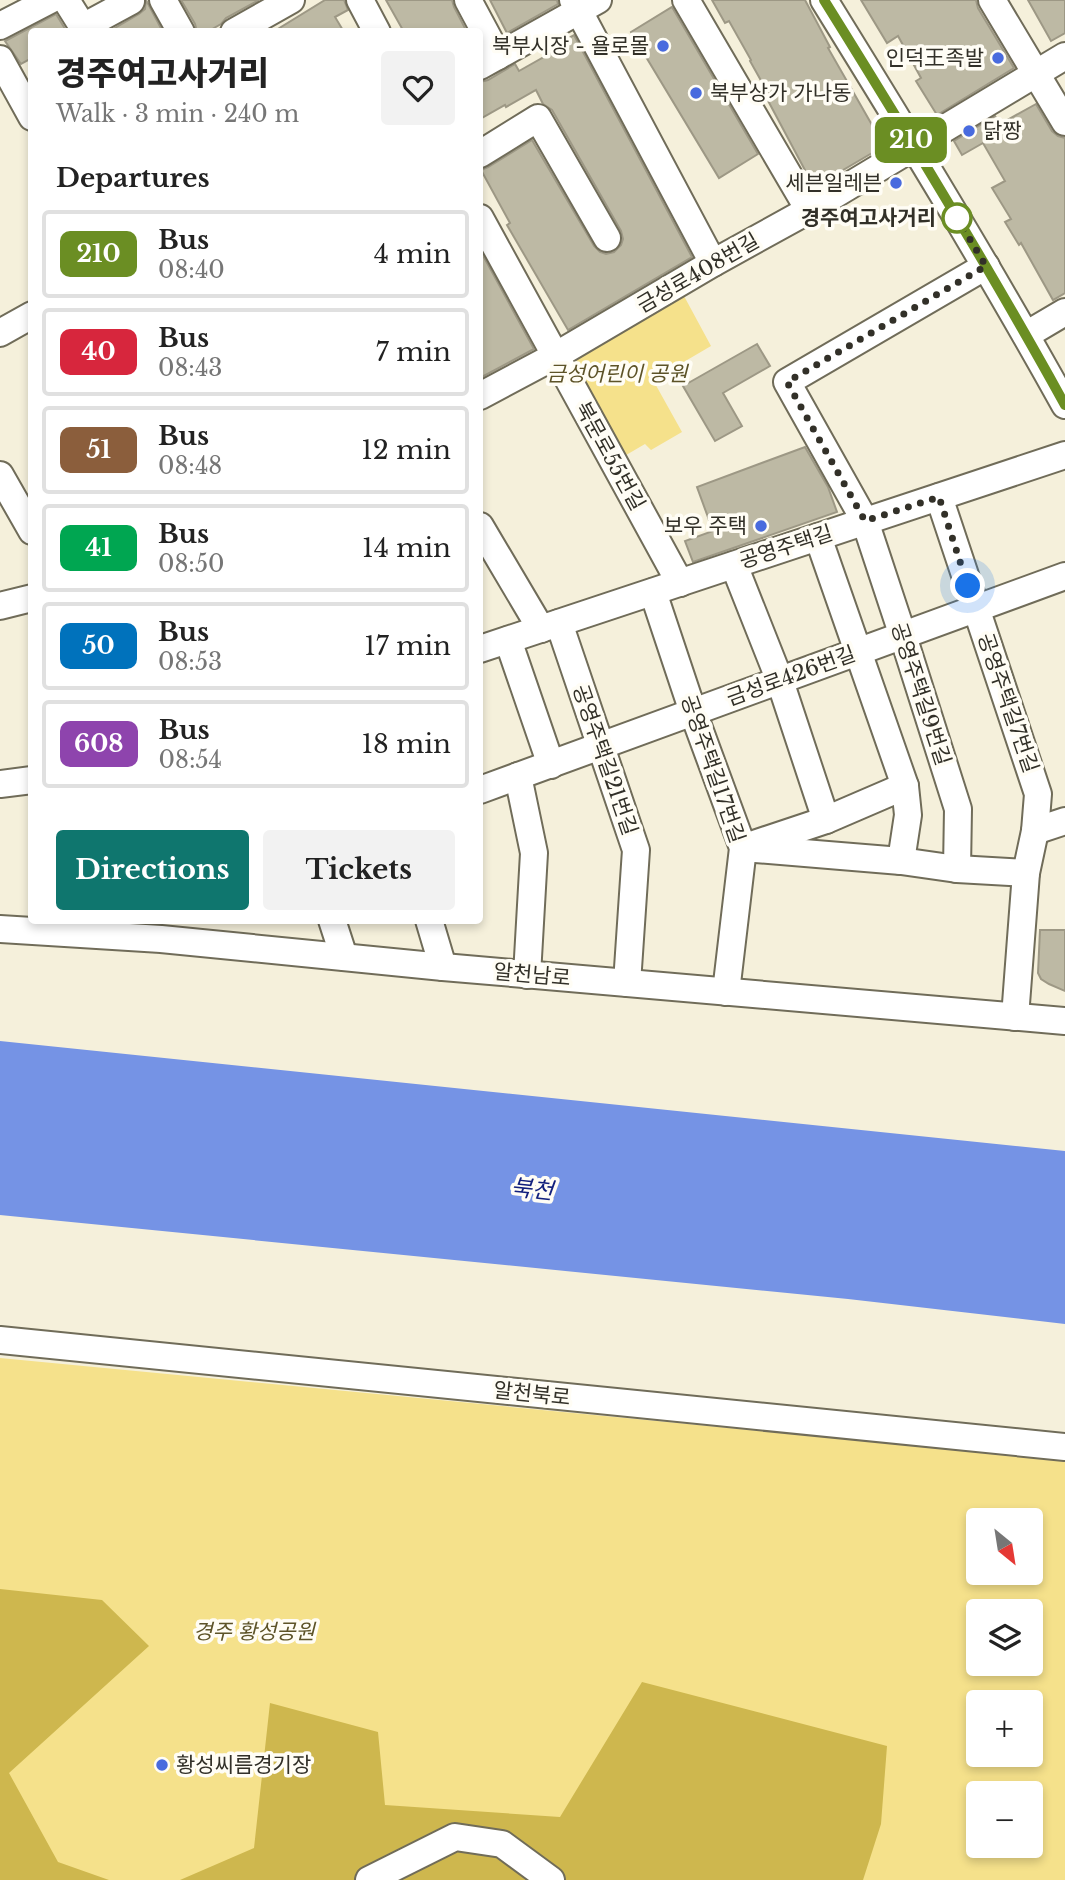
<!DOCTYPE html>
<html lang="en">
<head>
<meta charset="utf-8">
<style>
  :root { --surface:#fff; --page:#f2f2f2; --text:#222; --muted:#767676; --line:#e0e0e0; --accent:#0f766e }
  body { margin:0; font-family:"Libre Baskerville","Noto Sans KR",serif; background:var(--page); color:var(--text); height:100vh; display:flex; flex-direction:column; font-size:26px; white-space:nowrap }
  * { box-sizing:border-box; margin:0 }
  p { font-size:23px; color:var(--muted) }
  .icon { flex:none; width:38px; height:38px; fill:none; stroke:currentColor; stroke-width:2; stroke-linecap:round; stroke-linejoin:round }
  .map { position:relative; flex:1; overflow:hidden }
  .details { position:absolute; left:28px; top:28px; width:455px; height:896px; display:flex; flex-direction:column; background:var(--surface); border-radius:7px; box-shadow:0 4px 10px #0003 }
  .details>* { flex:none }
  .badge { padding:0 14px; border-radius:10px; font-size:24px; line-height:46px }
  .needle { width:46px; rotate:150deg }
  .fabs { position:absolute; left:966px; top:1508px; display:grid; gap:14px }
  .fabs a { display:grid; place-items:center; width:77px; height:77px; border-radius:7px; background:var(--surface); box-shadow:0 4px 10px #0003; font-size:35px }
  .you { position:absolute; width:35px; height:35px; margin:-18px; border:5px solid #fff; border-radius:50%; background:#1a73e8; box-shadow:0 0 0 10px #1a73e833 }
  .map>.badge { position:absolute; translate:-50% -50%; box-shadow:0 0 0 4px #fff }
  h2 { padding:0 28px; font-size:26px; line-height:63px }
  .round { display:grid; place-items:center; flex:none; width:74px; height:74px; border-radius:7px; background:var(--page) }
  .headline { display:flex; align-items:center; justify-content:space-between; height:119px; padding:0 28px }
  h1 { font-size:33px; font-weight:800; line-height:52px }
  .action { display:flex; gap:14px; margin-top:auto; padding:14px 28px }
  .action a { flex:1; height:80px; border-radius:7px; background:var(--accent); color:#fff; font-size:28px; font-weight:800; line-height:80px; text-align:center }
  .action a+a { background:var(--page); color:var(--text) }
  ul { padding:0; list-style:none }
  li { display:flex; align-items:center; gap:21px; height:88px; margin:0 14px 10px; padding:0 14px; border:4px solid var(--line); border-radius:7px }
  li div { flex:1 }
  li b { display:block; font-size:26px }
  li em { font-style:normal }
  li .badge { min-width:77px; font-weight:700; text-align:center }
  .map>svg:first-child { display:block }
</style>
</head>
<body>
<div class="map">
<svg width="1065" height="1880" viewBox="0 0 1065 1880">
  <rect width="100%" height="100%" fill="#f5f0db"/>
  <g fill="#f5e18b" fill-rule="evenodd">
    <path d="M684,296L711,346L653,380L682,432L651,450L645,444L621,458L573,368L581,353Z"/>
    <path d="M0,1358L1065,1460V1880H0ZM978,1521H1031V1573H978ZM978,1612H1031V1664H978ZM978,1703H1031V1755H978ZM978,1794H1031V1846H978Z"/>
  </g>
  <g fill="#ceb74e">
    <path d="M0,1589L102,1600L149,1646L9,1773L58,1862L109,1880H0Z"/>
    <path d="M642,1682L887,1746L881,1824L863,1880H180L254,1848L270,1703L378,1732L385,1805L560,1817Z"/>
  </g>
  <path fill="#7593e5" d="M0,1041L1065,1151V1324L848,1299L0,1215Z"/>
  <g fill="#bdb9a4" stroke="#9d9885" stroke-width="2">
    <path d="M146,0L163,32H108L139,14L145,9Z"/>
    <path d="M181,0H259L226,18L221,24L207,32H197L195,24Z"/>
    <path d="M325,0H344L348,10L335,17L344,32H273Z"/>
    <path d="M386,0H452L454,7L467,32H404Z"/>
    <path d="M490,0H557L558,4L507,33Z"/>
    <path d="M712,0H805L830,47L828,48L884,146L814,187L765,95L768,93L750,61L751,60L729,21L725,23Z"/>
    <path d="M861,0H976L978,8L1014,68L937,115L916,81L921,78L898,36L887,43Z"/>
    <path d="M1028,0H1065V33L1051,41Z"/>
    <path d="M672,7L758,154L719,178L631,32Z"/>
    <path d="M56,14L67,32H32V58L21,64L5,41Z"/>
    <path d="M574,35L692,257L568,330L507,225L510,223L481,170L488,167L532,140L594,246L600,252L606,254L614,252L621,245L623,239L621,231L552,110L543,104L536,90L506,107L505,105L480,119V82L488,80L515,64L519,71L556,50L554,46Z"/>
    <path d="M1036,104L1052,131L1058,136L1065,138V293L1053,300L1021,243L1019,245L1005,222L1011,219L992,188L1005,181L983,143L962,155L954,141L995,116L1000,124Z"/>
    <path d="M480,250L534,349L480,378Z"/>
    <path d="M757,344L770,366L723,393L742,426L715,441L683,386Z"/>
    <path d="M805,447L828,487L837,512L693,562L685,541L713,531L697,487Z"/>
    <path d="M1040,930H1065V991L1049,984L1041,979L1038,973Z"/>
  </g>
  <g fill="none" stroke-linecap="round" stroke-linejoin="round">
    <defs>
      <g id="minor">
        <path d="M66,0L86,32"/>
        <path d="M163,0L181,32"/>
        <path d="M360,0L377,32"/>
        <path d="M468,0L498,56"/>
        <path d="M573,0L713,263"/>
        <path d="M686,0L809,210"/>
        <path d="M824,0C907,134 989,268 1065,405"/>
        <path d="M992,0L1065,122"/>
        <path d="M0,26L50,0"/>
        <path d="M83,27L131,1"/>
        <path d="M234,32L291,0"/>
        <path d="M0,59L32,117"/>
        <path d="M480,66L598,0"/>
        <path d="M480,154L538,118L607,238"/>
        <path d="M480,218L680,583"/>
        <path d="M0,333L32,315"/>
        <path d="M1026,335L1065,312"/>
        <path d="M480,396L555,356L713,263L809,210L1065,56"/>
        <path d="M0,475L32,531"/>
        <path d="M939,497L1038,794L1035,831L1026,873L1015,1017"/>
        <path d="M480,526L541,629"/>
        <path d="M818,537L905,786L908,815L901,861"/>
        <path d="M734,565L780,681L826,820"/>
        <path d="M653,592L693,712L743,848L726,992"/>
        <path d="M0,606L32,598"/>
        <path d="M559,623L636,850L627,983"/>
        <path d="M508,640L551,765"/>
        <path d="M480,649L1065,455"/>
        <path d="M518,776L534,853L527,975"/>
        <path d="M0,784L32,780"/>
        <path d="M480,790L1065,576"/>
        <path d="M1035,831L1065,821"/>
        <path d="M754,844L826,820L905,786"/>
        <path d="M743,848L901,861L957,869L1026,873"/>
        <path d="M957,869L958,809L903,636L865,521L787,382L986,266"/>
        <path d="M332,920L344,957"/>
        <path d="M429,920L443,967"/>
        <path d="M0,929L161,939L443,967L1065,1021"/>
        <path d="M0,1340L1065,1447"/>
        <path d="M369,1880L455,1837L502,1844L551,1880"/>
      </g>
    </defs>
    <use href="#minor" stroke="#706c59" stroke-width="30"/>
    <use href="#minor" stroke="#fff" stroke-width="26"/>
  </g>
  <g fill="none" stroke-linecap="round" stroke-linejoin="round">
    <defs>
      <path id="line" d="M824,0C907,133 989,267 1065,405"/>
    </defs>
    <use href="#line" stroke="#fff" stroke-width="16"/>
    <use href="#line" stroke="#6b8e23" stroke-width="10"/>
    <path stroke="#323028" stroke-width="7" stroke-dasharray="0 12.6" d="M957,218L986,266L787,382L865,521L939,497L968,586"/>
  </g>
  <g fill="#496bde" stroke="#fffdf5" stroke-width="2.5">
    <circle cx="663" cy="46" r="7"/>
    <circle cx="998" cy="58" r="7"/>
    <circle cx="696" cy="93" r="7"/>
    <circle cx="969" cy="131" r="7"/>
    <circle cx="896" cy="183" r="7"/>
    <circle cx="761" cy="526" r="7"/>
    <circle cx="162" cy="1765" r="7"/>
  </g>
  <circle fill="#fff" stroke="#6b8e23" stroke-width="3.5" cx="957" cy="218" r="14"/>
  <g text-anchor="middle" stroke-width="7" stroke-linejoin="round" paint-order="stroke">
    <g font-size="21" fill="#323028" stroke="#fffdf5" text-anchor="end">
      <text x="649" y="53">북부시장 - 욜로몰</text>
      <text x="984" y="65">인덕王족발</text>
      <text x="710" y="100" text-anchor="start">북부상가 가나동</text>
      <text x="983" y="138" text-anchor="start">닭짱</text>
      <text x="882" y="190">세븐일레븐</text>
      <text x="747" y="533">보우 주택</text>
      <text x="176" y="1772" text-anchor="start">황성씨름경기장</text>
    </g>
    <g font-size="21" font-weight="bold" fill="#323028" stroke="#fffdf5" text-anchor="end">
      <text x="936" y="225">경주여고사거리</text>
    </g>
    <g font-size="21" fill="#323028" stroke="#fffdf5">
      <text transform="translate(698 273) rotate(-30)" y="7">금성로408번길</text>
      <text transform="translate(610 456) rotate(61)" y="7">북문로55번길</text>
      <text transform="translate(786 547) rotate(-18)" y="7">공영주택길</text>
      <text transform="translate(791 676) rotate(-20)" y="7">금성로426번길</text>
      <text transform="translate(921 694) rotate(72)" y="7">공영주택길9번길</text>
      <text transform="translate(1008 703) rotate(71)" y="7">공영주택길7번길</text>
      <text transform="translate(605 760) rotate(71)" y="7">공영주택길21번길</text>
      <text transform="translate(713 769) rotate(71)" y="7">공영주택길17번길</text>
      <text transform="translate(532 975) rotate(5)" y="7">알천남로</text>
      <text transform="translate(532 1394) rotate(6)" y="7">알천북로</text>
    </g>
    <g font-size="21" font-style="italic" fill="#5d5328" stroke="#fffdf5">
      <text x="617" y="381">금성어린이 공원</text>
      <text x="254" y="1639">경주 황성공원</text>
    </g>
    <g font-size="23" font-style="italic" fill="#12207d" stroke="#fffdf5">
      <text transform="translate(532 1189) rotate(6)" y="8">북천</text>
    </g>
  </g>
</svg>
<div class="fabs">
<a><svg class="needle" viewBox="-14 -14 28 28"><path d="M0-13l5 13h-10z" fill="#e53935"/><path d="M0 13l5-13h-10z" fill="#767676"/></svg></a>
<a><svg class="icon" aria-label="layers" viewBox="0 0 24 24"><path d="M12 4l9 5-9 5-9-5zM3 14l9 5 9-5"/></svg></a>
<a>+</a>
<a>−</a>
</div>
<div class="you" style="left:968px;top:586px"></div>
<b class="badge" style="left:911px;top:140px;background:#6b8e23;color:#fff">210</b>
<section class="details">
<div class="headline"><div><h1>경주여고사거리</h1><p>Walk · 3 min · 240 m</p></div><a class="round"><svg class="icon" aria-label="heart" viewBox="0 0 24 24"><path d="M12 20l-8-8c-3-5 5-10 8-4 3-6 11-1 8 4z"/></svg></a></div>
<h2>Departures</h2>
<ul>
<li><span class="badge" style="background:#6b8e23;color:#fff">210</span><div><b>Bus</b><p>08:40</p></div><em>4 min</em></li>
<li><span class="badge" style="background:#d7263d;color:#fff">40</span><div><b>Bus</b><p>08:43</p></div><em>7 min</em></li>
<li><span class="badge" style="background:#8b5e3c;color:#fff">51</span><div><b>Bus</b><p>08:48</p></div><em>12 min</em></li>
<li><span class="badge" style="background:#00a651;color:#fff">41</span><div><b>Bus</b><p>08:50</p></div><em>14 min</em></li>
<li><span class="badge" style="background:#0072bc;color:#fff">50</span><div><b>Bus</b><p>08:53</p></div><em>17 min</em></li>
<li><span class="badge" style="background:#8e44ad;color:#fff">608</span><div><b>Bus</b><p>08:54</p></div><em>18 min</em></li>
</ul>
<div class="action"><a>Directions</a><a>Tickets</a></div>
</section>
</div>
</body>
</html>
